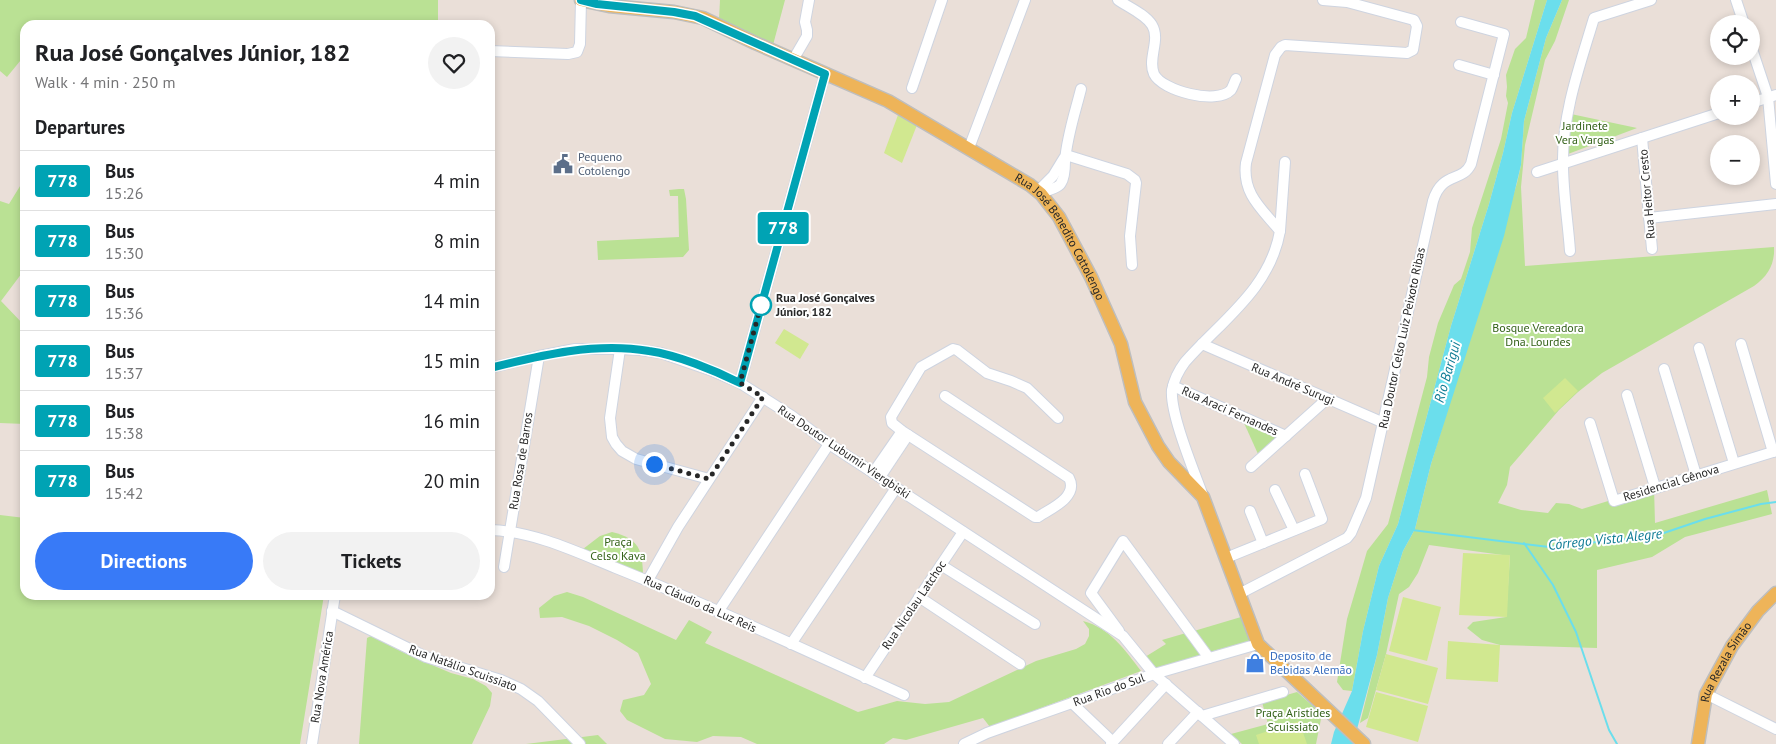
<!DOCTYPE html>
<html lang="en">
<head>
<meta charset="utf-8">
<style>
  :root { --surface:#fff; --page:#f2f2f2; --text:#202124; --muted:#757577; --line:#e0e0e0; --accent:#387af7 }
  body { margin:0; font-family:"PT Sans",sans-serif; background:var(--page); color:var(--text); height:100vh; display:flex; flex-direction:column; font-size:19px; white-space:nowrap }
  * { box-sizing:border-box; margin:0 }
  p { font-size:16px; color:var(--muted) }
  .icon { flex:none; width:28px; height:28px; fill:none; stroke:currentColor; stroke-width:2; stroke-linecap:round; stroke-linejoin:round }
  .map { position:relative; flex:1; overflow:hidden }
  .drawer { position:absolute; left:20px; top:20px; width:475px; height:580px; display:flex; flex-direction:column; background:var(--surface); border-radius:15px; box-shadow:0 2px 8px #0003 }
  .drawer>* { flex:none }
  .badge { padding:0 10px; border-radius:4px; font-size:18px; line-height:32px }
  .controls { position:absolute; left:1710px; top:15px; display:grid; gap:10px }
  .controls a { display:grid; place-items:center; width:50px; height:50px; border-radius:50%; background:var(--surface); box-shadow:0 2px 8px #0003; font-size:25px }
  .you { position:absolute; width:25px; height:25px; margin:-12px; border:4px solid #fff; border-radius:50%; background:#1a73e8; box-shadow:0 0 0 8px #1a73e833 }
  .map>.badge { position:absolute; translate:-50% -50%; box-shadow:0 0 0 2px #fff }
  h2 { padding:0 15px; font-size:19px; line-height:45px }
  .round { display:grid; place-items:center; flex:none; width:52px; height:52px; border-radius:26px; background:var(--page) }
  .summary { display:flex; align-items:center; justify-content:space-between; height:85px; padding:0 15px }
  h1 { font-size:24px; font-weight:700; line-height:38px }
  .cta { display:flex; gap:10px; margin-top:auto; padding:10px 15px }
  .cta a { flex:1; height:58px; border-radius:30px; background:var(--accent); color:#fff; font-size:20px; font-weight:700; line-height:58px; text-align:center }
  .cta a+a { background:var(--page); color:var(--text) }
  ul { padding:0; list-style:none }
  li { display:flex; align-items:center; gap:15px; height:60px; padding:0 15px; border-top:1px solid var(--line) }
  li div { flex:1 }
  li b { display:block; font-size:19px }
  li em { font-style:normal }
  li .badge { min-width:55px; font-weight:700; text-align:center }
  .map>svg:first-child { display:block }
</style>
</head>
<body>
<div class="map">
<svg width="1776" height="744" viewBox="0 0 1776 744">
  <rect width="100%" height="100%" fill="#eadfd8"/>
  <g fill="#bae194">
    <path d="M0,0H438V25H25V55L7,77L0,71Z"/>
    <path d="M720,0H785L773,45L719,20Z"/>
    <path d="M1535,0H1547L1512,113L1503,153L1489,204L1451,326L1398,524L1379,566L1363,631L1352,691L1343,690L1337,682L1347,619L1358,582L1367,551L1388,524L1427,377L1429,357L1438,323L1454,285L1461,279L1470,252L1472,228L1501,139L1508,103L1506,96L1507,87L1506,75L1515,49L1526,38Z"/>
    <path d="M1562,0H1569L1555,41L1545,60L1525,145L1521,187L1525,266L1774,247C1775,264 1768,276 1754,286L1602,373L1578,392L1559,410L1510,467L1507,485L1498,503L1521,510L1548,513L1556,503L1569,504L1582,509L1654,487L1655,523L1767,490L1772,514L1685,537L1652,557L1597,570V648L1500,645L1482,640L1467,628L1473,622L1506,617L1510,556L1429,545L1418,573L1409,587L1399,594L1386,654L1368,718L1360,723L1377,655L1388,598L1403,551L1415,529L1431,464L1517,183L1521,165L1524,121L1546,38Z"/>
    <path d="M1571,114L1637,128L1568,154Z"/>
    <path d="M25,178V269L1,301L25,326V424L0,423V201L9,204Z"/>
    <path d="M679,189H684L686,199L689,250L683,257L598,260L597,241L679,237L678,196H670L669,190Z"/>
    <path d="M1244,423L1276,437L1258,454Z"/>
    <path d="M0,515L25,518V595H324L300,744H0Z"/>
    <path d="M612,532C639,539 642,549 643,574L583,549L600,536Z"/>
    <path d="M567,592L583,597L676,640L689,620L712,632L705,643L858,712L897,701L925,704L949,702L1036,661L1076,649L1085,644L1089,636V629L1083,621C1110,628 1125,650 1141,671L990,727L983,718L906,740L893,738L884,744H757L741,737L713,736L697,742L665,739L627,720L620,711L623,700L644,695L651,684L638,653L617,640L589,626L562,617L540,618L539,608L554,596Z"/>
    <path d="M1241,617L1250,641L1210,652L1194,631Z"/>
    <path d="M1186,633L1201,655L1155,669L1145,657L1166,644L1162,640Z"/>
    <path d="M371,636L411,656L451,673L473,679L486,686L492,693L490,706L472,744H359L367,638Z"/>
    <path d="M1297,692L1322,714L1316,744H1242L1231,734L1268,724L1262,702Z"/>
    <path d="M598,735L607,744H526Z"/>
  </g>
  <g fill="#d1e890">
    <path d="M898,115L917,125L902,163L884,153Z"/>
    <path d="M784,329L809,344L800,359L775,343Z"/>
    <path d="M1565,378L1578,391L1555,413L1543,398Z"/>
    <path d="M1463,553L1510,555L1507,617L1459,615Z"/>
    <path d="M1403,597L1441,607L1427,661L1389,651Z"/>
    <path d="M1448,641L1500,645L1498,682L1446,679Z"/>
    <path d="M1386,654L1438,668L1428,704L1376,690Z"/>
    <path d="M1376,692L1428,706L1418,742L1366,727Z"/>
    <path d="M1299,721L1307,744H1259L1256,735Z"/>
  </g>
  <path fill="#6bdeec" d="M1547,0H1562L1546,38L1524,121L1521,165L1504,236L1431,464L1415,529L1403,551L1388,598L1377,655L1353,744H1331L1334,732L1352,691L1363,631L1379,566L1398,524L1451,326L1489,204L1503,153L1512,113Z"/>
  <g fill="none" stroke-linecap="round" stroke-linejoin="round">
    <g stroke="#6bdeec" stroke-width="2">
      <path d="M1412,530L1549,547L1655,536L1705,519L1761,504L1776,502"/>
      <path d="M1524,543L1553,585L1576,632L1609,730L1617,744"/>
    </g>
    <defs>
      <g id="minor">
        <path d="M1118,0C1128,7 1145,14 1152,25C1161,40 1147,59 1154,74C1162,91 1217,105 1231,90C1233,87 1234,83 1236,79"/>
        <path d="M1736,0L1744,24"/>
        <path d="M1751,46L1768,97L1776,184"/>
        <path d="M490,51L568,54L577,52L580,44L581,0"/>
        <path d="M793,60L807,36V30L805,22L809,0"/>
        <path d="M1459,65L1494,75"/>
        <path d="M912,88L942,0"/>
        <path d="M1751,103L1776,95"/>
        <path d="M1642,138L1652,249"/>
        <path d="M969,148L1025,0"/>
        <path d="M1066,155L1127,174L1135,180L1136,183L1130,236L1132,265"/>
        <path d="M1537,172L1719,113"/>
        <path d="M1038,191L1053,176L1064,158"/>
        <path d="M1041,194C1046,190 1059,188 1061,183C1065,177 1065,167 1065,161C1067,136 1075,113 1081,89"/>
        <path d="M1649,218L1776,204"/>
        <path d="M1280,231L1285,162"/>
        <path d="M1570,251C1568,222 1563,193 1563,164C1562,114 1580,65 1594,18L1651,0"/>
        <path d="M1202,344L1384,423"/>
        <path d="M1741,344L1773,452"/>
        <path d="M1699,348L1734,463"/>
        <path d="M620,349L610,418L612,437L616,444L622,451L636,459L709,479"/>
        <path d="M490,368L539,356L575,349H620L640,350L661,353L710,370L740,383L792,416L829,444L1123,636L1154,674L1234,744"/>
        <path d="M1664,369L1696,475"/>
        <path d="M740,383L825,74"/>
        <path d="M1173,386L1286,436"/>
        <path d="M1627,395L1655,487"/>
        <path d="M945,396L1069,478C1079,497 1050,509 1038,517H1035L902,431L892,423L891,417L921,367L953,349L957,350L987,373L1011,381L1027,388L1058,418"/>
        <path d="M1590,423L1614,501L1776,451"/>
        <path d="M1251,467L1327,399"/>
        <path d="M873,473L902,431"/>
        <path d="M880,477L908,435"/>
        <path d="M1275,490L1294,530"/>
        <path d="M1203,496C1194,471 1170,414 1172,390C1174,380 1179,370 1185,362C1221,321 1270,289 1280,231C1262,209 1242,194 1246,163L1275,55L1281,47L1285,45L1407,53L1413,50L1417,26L1414,20L1347,2L1323,0"/>
        <path d="M1250,511L1263,543"/>
        <path d="M490,530C533,531 577,552 616,568C714,607 809,652 904,695"/>
        <path d="M1226,558L1322,519L1305,474"/>
        <path d="M941,565L1035,624"/>
        <path d="M504,567L539,356"/>
        <path d="M648,580L678,527L763,397"/>
        <path d="M1239,594L1347,538L1351,533L1366,498L1433,201C1442,171 1462,183 1471,164L1504,34L1461,22"/>
        <path d="M919,597L1020,664"/>
        <path d="M332,611L426,657L501,680L521,689L538,701L580,744"/>
        <path d="M718,612L829,444"/>
        <path d="M1119,631L1091,593L1123,541L1209,658"/>
        <path d="M791,644L896,488"/>
        <path d="M865,678L963,532"/>
        <path d="M1706,694L1776,729"/>
        <path d="M1072,703L1113,742"/>
        <path d="M1202,716L1283,692"/>
        <path d="M312,744L335,595"/>
        <path d="M964,744L987,733L1154,674L1258,644"/>
        <path d="M1111,744L1166,684"/>
        <path d="M1168,744L1198,712"/>
      </g>
      <g id="major">
        <path id="s1" d="M581,0L609,6L674,12L703,18L755,43L888,101L1030,185L1041,194L1059,217L1091,277L1121,344L1135,402L1158,446L1169,462L1203,497L1258,644L1364,744"/>
        <path id="s2" d="M1698,744L1706,694L1732,646L1758,611L1776,593"/>
      </g>
    </defs>
    <use href="#minor" stroke="#ced4e0" stroke-width="12"/>
    <use href="#major" stroke="#bebebe" stroke-width="15"/>
    <use href="#minor" stroke="#fff" stroke-width="10"/>
    <use href="#major" stroke="#eeb459" stroke-width="12"/>
  </g>
  <g fill="none" stroke-linecap="round" stroke-linejoin="round">
    <defs>
      <path id="line" d="M490,368C542,355 595,342 649,351C677,355 714,370 740,383L825,74L695,16L674,12L597,4L581,0"/>
    </defs>
    <use href="#line" stroke="#fff" stroke-width="11"/>
    <use href="#line" stroke="#00a3b4" stroke-width="8"/>
    <path stroke="#272727" stroke-width="5" stroke-dasharray="0 9" d="M654,464L709,479L763,397L740,383L761,305"/>
  </g>
  <defs>
    <symbol id="civic-bare" viewBox="-9 -9 18 18"><path d="M-.6-6.5H3V-4.5H.6V-3L4-1V1h2V6H-6V1h2V-1L-.6-3ZM-1.2 2.5V6h2.4V2.5Z" fill="#5c6f8a" stroke="#fff" stroke-width="2.5" paint-order="stroke"/></symbol>
    <symbol id="shop-bare" viewBox="-9 -9 18 18"><path d="M-5-2.5h2.3a2.7 3.5 0 0 1 5.4 0H5L5.5 6h-11ZM-1.5-2.5h3a1.5 2.3 0 0 0-3 0Z" fill="#3f7fe0" stroke="#fff" stroke-width="2.5" paint-order="stroke"/></symbol>
  </defs>
  <g fill-rule="evenodd">
    <use href="#civic-bare" x="549" y="150" width="28" height="28"/>
    <use href="#shop-bare" x="1241" y="649" width="28" height="28"/>
  </g>
  <circle fill="#fff" stroke="#00a3b4" stroke-width="2.5" cx="761" cy="305" r="10"/>
  <g text-anchor="middle" stroke-width="4" stroke-linejoin="round" paint-order="stroke">
    <g font-size="12" fill="#346219" stroke="#fff">
      <text x="1585" y="130">Jardinete<tspan x="1585" dy="14">Vera Vargas</tspan></text>
      <text x="1538" y="332">Bosque Vereadora<tspan x="1538" dy="14">Dna. Lourdes</tspan></text>
      <text x="618" y="546">Praça<tspan x="618" dy="14">Celso Kava</tspan></text>
      <text x="1293" y="717">Praça Aristides<tspan x="1293" dy="14">Scuissiato</tspan></text>
    </g>
    <g font-size="12" fill="#4e5e75" stroke="#fff" text-anchor="start">
      <text x="578" y="161">Pequeno<tspan x="578" dy="14">Cotolengo</tspan></text>
    </g>
    <g font-size="12" fill="#272727" stroke="#fff">
      <text transform="translate(1647 194) rotate(-95)" y="4">Rua Heitor Cresto</text>
      <text dy="4" stroke="none"><textPath href="#s1" startOffset="551">Rua José Benedito Cottolengo</textPath></text>
      <text transform="translate(1402 338) rotate(-78)" y="4">Rua Doutor Celso Luiz Peixoto Ribas</text>
      <text transform="translate(1293 384) rotate(23)" y="4">Rua André Surugi</text>
      <text transform="translate(1230 411) rotate(24)" y="4">Rua Araci Fernandes</text>
      <text transform="translate(844 452) rotate(34)" y="4">Rua Doutor Lubumir Viergbiski</text>
      <text transform="translate(521 461) rotate(-81)" y="4">Rua Rosa de Barros</text>
      <text transform="translate(1671 483) rotate(-17)" y="4">Residencial Gênova</text>
      <text transform="translate(700 604) rotate(24)" y="4">Rua Cláudio da Luz Reis</text>
      <text transform="translate(914 605) rotate(-56)" y="4">Rua Nicolau Latchoc</text>
      <text dy="4" stroke="none"><textPath href="#s2" startOffset="88">Rua Rezala Simão</textPath></text>
      <text transform="translate(463 668) rotate(20)" y="4">Rua Natálio Scuissiato</text>
      <text transform="translate(322 677) rotate(-81)" y="4">Rua Nova América</text>
      <text transform="translate(1109 690) rotate(-20)" y="4">Rua Rio do Sul</text>
    </g>
    <g font-size="12" font-weight="bold" fill="#272727" stroke="#fff" text-anchor="start">
      <text x="776" y="302">Rua José Gonçalves<tspan x="776" dy="14">Júnior, 182</tspan></text>
    </g>
    <g font-size="12" fill="#366cbe" stroke="#fff" text-anchor="start">
      <text x="1270" y="660">Deposito de<tspan x="1270" dy="14">Bebidas Alemão</tspan></text>
    </g>
    <g font-size="14" font-style="italic" fill="#0e7b94" stroke="#fff">
      <text transform="translate(1447 372) rotate(-74)" y="5">Rio Barigui</text>
      <text transform="translate(1605 539) rotate(-6)" y="5">Córrego Vista Alegre</text>
    </g>
  </g>
</svg>
<div class="controls">
<a><svg class="icon" aria-label="locate" viewBox="0 0 24 24"><circle cx="12" cy="12" r="6"/><path d="M12 2v4M12 18v4M2 12h4M18 12h4"/></svg></a>
<a>+</a>
<a>−</a>
</div>
<div class="you" style="left:654px;top:464px"></div>
<b class="badge" style="left:783px;top:228px;background:#00a3b4;color:#fff">778</b>
<section class="drawer">
<div class="summary"><div><h1>Rua José Gonçalves Júnior, 182</h1><p>Walk · 4 min · 250 m</p></div><a class="round"><svg class="icon" aria-label="heart" viewBox="0 0 24 24"><path d="M12 20l-8-8c-3-5 5-10 8-4 3-6 11-1 8 4z"/></svg></a></div>
<h2>Departures</h2>
<ul>
<li><span class="badge" style="background:#00a3b4;color:#fff">778</span><div><b>Bus</b><p>15:26</p></div><em>4 min</em></li>
<li><span class="badge" style="background:#00a3b4;color:#fff">778</span><div><b>Bus</b><p>15:30</p></div><em>8 min</em></li>
<li><span class="badge" style="background:#00a3b4;color:#fff">778</span><div><b>Bus</b><p>15:36</p></div><em>14 min</em></li>
<li><span class="badge" style="background:#00a3b4;color:#fff">778</span><div><b>Bus</b><p>15:37</p></div><em>15 min</em></li>
<li><span class="badge" style="background:#00a3b4;color:#fff">778</span><div><b>Bus</b><p>15:38</p></div><em>16 min</em></li>
<li><span class="badge" style="background:#00a3b4;color:#fff">778</span><div><b>Bus</b><p>15:42</p></div><em>20 min</em></li>
</ul>
<div class="cta"><a>Directions</a><a>Tickets</a></div>
</section>
</div>
</body>
</html>
